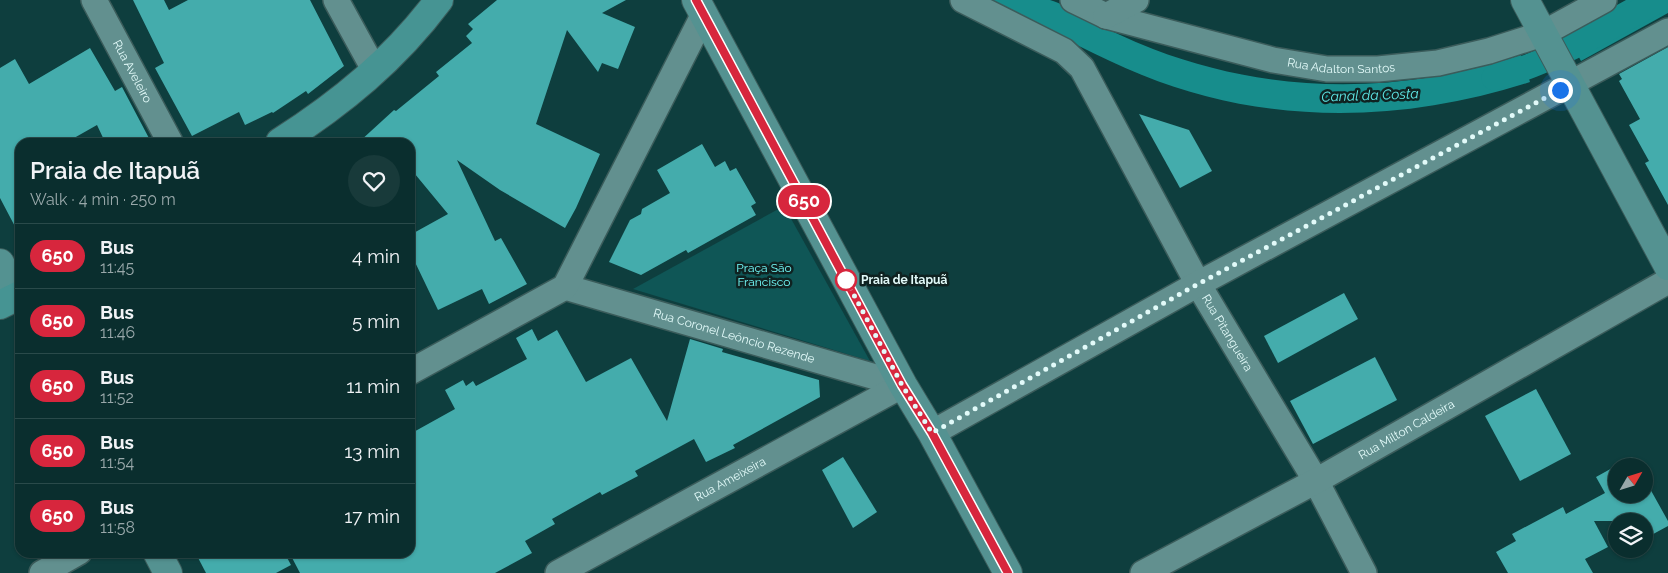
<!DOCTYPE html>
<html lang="en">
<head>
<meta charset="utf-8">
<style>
  :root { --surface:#0a2e2e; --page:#183a3a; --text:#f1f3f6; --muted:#99a8aa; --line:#2a4a4a }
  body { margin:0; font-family:Raleway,sans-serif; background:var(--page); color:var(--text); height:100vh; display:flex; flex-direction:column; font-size:19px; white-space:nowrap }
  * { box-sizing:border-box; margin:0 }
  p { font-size:16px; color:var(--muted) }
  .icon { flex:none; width:28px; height:28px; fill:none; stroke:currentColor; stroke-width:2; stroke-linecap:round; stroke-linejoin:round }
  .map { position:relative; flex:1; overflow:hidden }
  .sheet { position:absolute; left:15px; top:138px; width:400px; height:420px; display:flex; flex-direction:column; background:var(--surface); border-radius:15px; box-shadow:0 1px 4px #0004,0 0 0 1px var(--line) }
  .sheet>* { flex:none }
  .badge { padding:0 10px; border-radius:16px; font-size:18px; line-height:32px }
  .needle { width:32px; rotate:51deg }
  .tools { position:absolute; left:1608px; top:458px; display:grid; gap:10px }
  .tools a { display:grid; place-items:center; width:45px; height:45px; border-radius:50%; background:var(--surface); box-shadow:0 1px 4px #0004,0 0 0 1px var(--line); font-size:25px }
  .you { position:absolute; width:25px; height:25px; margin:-12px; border:4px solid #fff; border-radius:50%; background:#1a73e8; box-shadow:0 0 0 8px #1a73e833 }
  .map>.badge { position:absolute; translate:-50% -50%; box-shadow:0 0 0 2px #fff }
  .round { display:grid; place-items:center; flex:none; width:52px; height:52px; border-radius:26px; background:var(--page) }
  .overview { display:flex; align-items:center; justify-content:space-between; height:85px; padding:0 15px }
  h1 { font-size:24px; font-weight:600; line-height:38px }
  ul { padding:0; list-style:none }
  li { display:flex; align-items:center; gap:15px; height:65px; padding:0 15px; border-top:1px solid var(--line) }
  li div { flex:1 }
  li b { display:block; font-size:19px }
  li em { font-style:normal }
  li .badge { min-width:55px; font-weight:700; text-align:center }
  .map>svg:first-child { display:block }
</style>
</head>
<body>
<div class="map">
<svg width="1668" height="573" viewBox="0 0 1668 573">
  <rect width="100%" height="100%" fill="#0e3e3e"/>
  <path fill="#0f5656" d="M784,206L870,361L633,289Z"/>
  <g fill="#178d8c">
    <path d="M990,0C1005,0 1037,0 1050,0C1062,3 1074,12 1084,18C1107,29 1130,40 1153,49C1273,95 1400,95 1521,55L1530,82C1404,123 1267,126 1142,75C1090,54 1040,25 990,0Z"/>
    <path d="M1626,0H1668V13L1581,61L1566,33Z"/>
  </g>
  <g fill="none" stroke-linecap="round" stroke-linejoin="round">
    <path stroke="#178d8c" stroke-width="25" d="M1494,78C1553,62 1606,29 1659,0"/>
  </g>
  <g fill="#44acac">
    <path d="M133,0H164L169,10L188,0H310L344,66L308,94L306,91L273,113L272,112L245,125L239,112L192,136L155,68L164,63Z"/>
    <path d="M497,0H626L602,13L635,27L618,69L602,63L598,72L567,30L536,124L600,154L576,208L565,228L500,190L457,160L495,241L501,238L527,284L489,304L482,289L438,310L413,258L410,235L448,214L410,168V142H359L394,110L396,111L439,76L436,72L472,43L466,36L473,29L468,24Z"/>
    <path d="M1668,47V205L1645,163L1649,161L1629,125L1640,119L1619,81L1622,79L1619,74Z"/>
    <path d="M90,48L115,91L122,87L151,142H105L97,125L67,142H20V236L0,198V68L15,59L29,84Z"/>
    <path d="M1139,114L1189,130L1212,171L1180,188Z"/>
    <path d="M702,144L715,167L725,161L730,171L736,168L756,203L751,206L756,215L688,253L686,250L641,275L609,262L630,220L641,214L642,209L670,193L657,170Z"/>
    <path d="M1344,293L1358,319L1278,363L1264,336Z"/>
    <path d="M532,329L538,341L557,330L586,382L631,358L667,421L690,339L723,349L722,352L819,380L820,397L733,445L735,448L706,462L694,439L635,471L638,476L602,495L600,492L552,519L555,524L525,541L532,553L495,573H300L289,552H410V434L455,409L445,390L463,380L466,386L473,381L476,386L527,359L516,338Z"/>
    <path d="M1375,357L1397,400L1313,444L1290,401Z"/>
    <path d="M1536,389L1571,454L1520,481L1485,416Z"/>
    <path d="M843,457L877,512L853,528L822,470Z"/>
    <path d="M1632,457L1637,466H1616V494H1644V478L1668,521V526L1644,539V521H1594L1608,547L1585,559L1593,573H1508L1496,552L1516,541L1512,534L1563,507L1566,514L1605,493L1596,477Z"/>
    <path d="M195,552H284L291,565L276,573H206Z"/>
  </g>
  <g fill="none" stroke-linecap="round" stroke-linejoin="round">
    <defs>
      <g id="street">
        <path id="s1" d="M94,0L170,142"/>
        <path d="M336,0L375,71"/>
        <path id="s2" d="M963,0L1064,51L1082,68L1198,284L1316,481L1364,573"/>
        <path id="s3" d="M1073,0L1106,16L1273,60L1327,69H1378L1438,63L1489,51L1542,34L1604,0"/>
        <path d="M1106,16L1136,0"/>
        <path id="s4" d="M565,287L903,385"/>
        <path d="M410,372L565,287L704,14"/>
        <path d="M932,433L1198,284L1668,31"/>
        <path d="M42,573L79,552"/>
        <path id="s5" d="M558,573L903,385"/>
        <path id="s6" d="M1143,573L1316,481L1668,281"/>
      </g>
      <g id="secondary">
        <path d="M696,0L903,385L932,433L1008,573"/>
        <path d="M1525,0L1668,266"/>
        <path d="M0,263L20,300"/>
        <path d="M157,552L168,573"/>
      </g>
      <g id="primary">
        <path d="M280,142C341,103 395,59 439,0"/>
        <path d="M0,305L20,295"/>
      </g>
    </defs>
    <use href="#street" stroke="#3b5c5b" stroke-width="28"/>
    <use href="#secondary" stroke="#3b5c5b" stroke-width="30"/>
    <use href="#primary" stroke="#3b5c5b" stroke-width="30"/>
    <use href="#street" stroke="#62908f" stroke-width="25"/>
    <use href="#secondary" stroke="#549291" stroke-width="28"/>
    <use href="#primary" stroke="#469493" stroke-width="28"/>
  </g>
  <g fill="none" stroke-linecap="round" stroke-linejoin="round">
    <defs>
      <path id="line" d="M696,0L902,385L932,433L1008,573"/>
    </defs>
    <use href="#line" stroke="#fff" stroke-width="11"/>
    <use href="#line" stroke="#d7263d" stroke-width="8"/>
    <path stroke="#e2faf9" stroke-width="5" stroke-dasharray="0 9" d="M846,280L902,385L932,433L1198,284L1560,90"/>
  </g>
  <circle fill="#fff" stroke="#d7263d" stroke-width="2.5" cx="846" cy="280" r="10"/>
  <g text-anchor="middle" stroke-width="5" stroke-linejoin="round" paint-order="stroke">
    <g font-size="12" fill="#e2faf9" stroke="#0f2221">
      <text dy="4" stroke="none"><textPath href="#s3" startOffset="278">Rua Adalton Santos</textPath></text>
      <text dy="4" stroke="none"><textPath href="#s1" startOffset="81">Rua Aveleiro</textPath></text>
      <text dy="4" stroke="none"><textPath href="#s2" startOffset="440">Rua Pitangueira</textPath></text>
      <text dy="4" stroke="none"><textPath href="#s4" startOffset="176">Rua Coronel Leôncio Rezende</textPath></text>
      <text dy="4" stroke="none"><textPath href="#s6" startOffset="300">Rua Milton Caldeira</textPath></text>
      <text dy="4" stroke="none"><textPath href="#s5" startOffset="196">Rua Ameixeira</textPath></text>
    </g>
    <g font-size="12" fill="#74fdfc" stroke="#0f2221">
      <text x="764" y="272">Praça São<tspan x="764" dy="14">Francisco</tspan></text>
    </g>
    <g font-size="12" font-weight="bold" fill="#e2faf9" stroke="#0f2221" text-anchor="start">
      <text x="861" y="284">Praia de Itapuã</text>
    </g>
    <g font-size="14" font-style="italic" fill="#60eae9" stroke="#0f2221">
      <text transform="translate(1370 95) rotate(-2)" y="5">Canal da Costa</text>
    </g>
  </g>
</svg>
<div class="tools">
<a><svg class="needle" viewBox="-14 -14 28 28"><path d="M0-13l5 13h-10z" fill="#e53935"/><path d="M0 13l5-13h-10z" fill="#99a8aa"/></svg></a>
<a><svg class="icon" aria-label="layers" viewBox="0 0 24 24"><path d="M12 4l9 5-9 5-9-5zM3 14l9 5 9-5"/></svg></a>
</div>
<div class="you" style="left:1560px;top:90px"></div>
<b class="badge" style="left:804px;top:201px;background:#d7263d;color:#fff">650</b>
<section class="sheet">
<div class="overview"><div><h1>Praia de Itapuã</h1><p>Walk · 4 min · 250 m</p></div><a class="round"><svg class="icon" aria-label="heart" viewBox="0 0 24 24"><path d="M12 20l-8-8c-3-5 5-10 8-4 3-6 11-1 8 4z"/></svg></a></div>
<ul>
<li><span class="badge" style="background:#d7263d;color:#fff">650</span><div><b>Bus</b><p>11:45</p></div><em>4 min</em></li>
<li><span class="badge" style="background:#d7263d;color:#fff">650</span><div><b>Bus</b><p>11:46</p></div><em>5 min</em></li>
<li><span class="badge" style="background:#d7263d;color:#fff">650</span><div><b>Bus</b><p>11:52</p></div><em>11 min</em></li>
<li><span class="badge" style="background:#d7263d;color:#fff">650</span><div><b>Bus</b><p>11:54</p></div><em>13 min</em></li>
<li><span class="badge" style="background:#d7263d;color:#fff">650</span><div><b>Bus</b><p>11:58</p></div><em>17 min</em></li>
</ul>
</section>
</div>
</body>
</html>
